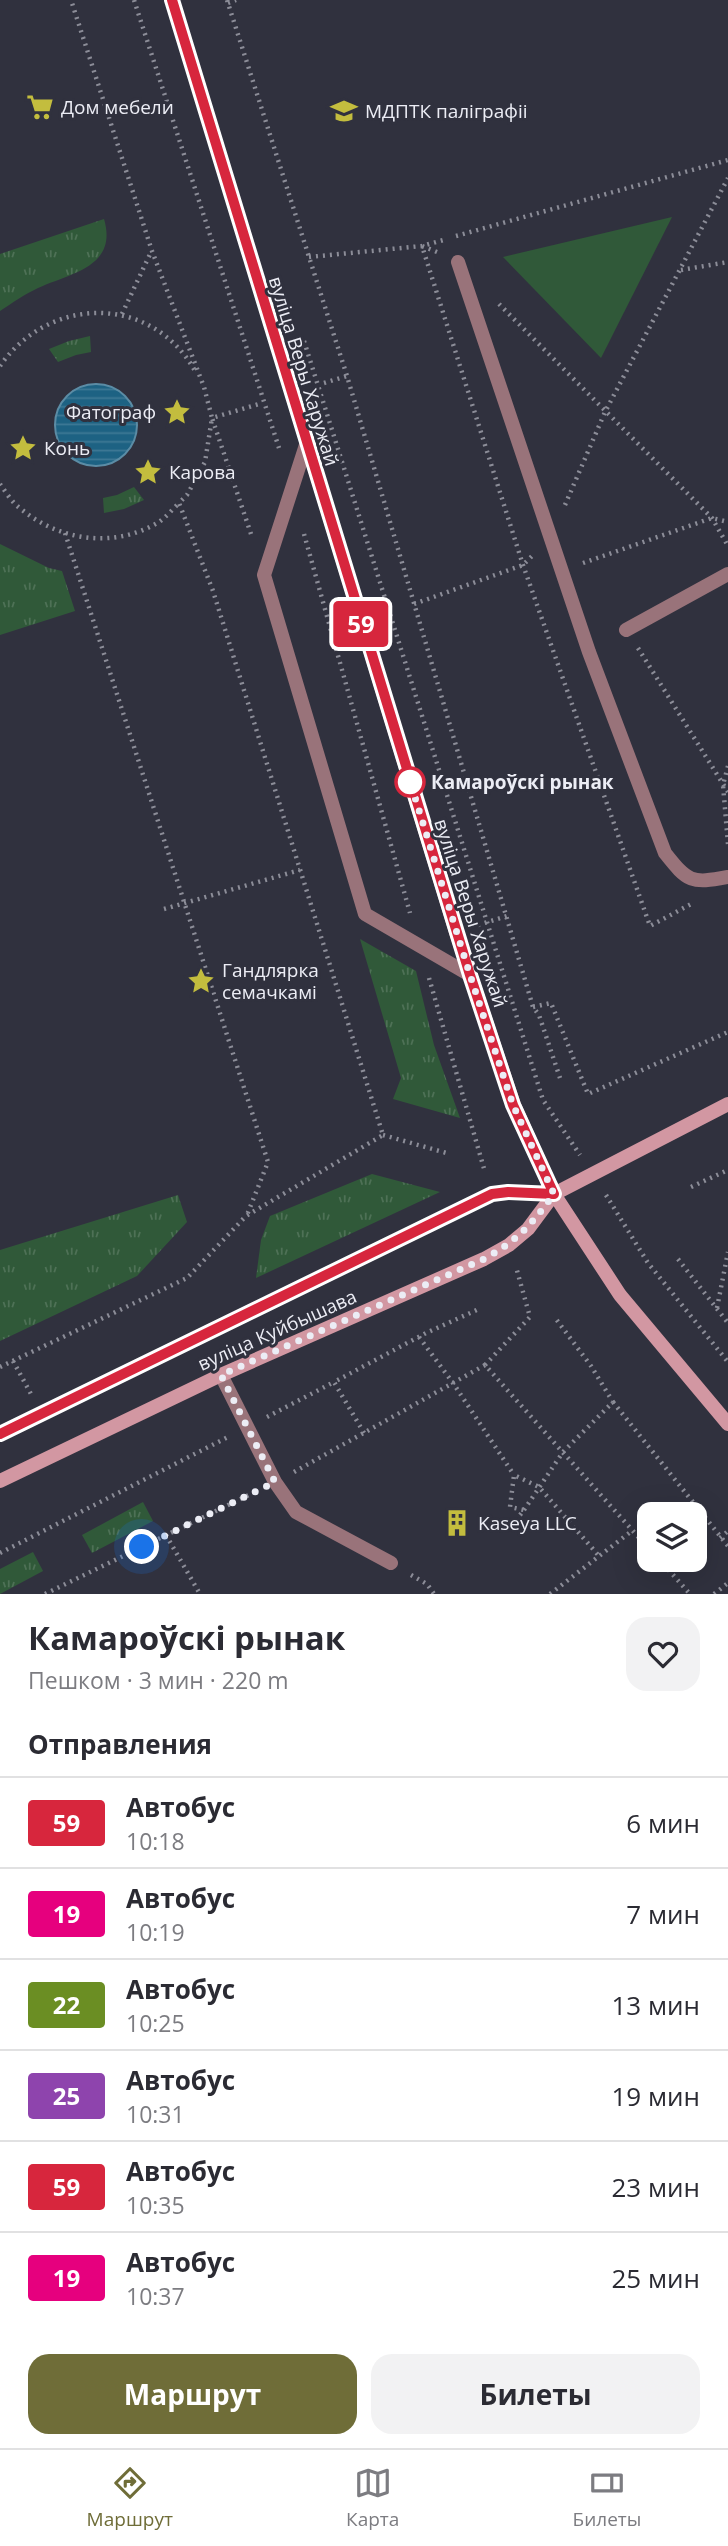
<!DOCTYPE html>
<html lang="ru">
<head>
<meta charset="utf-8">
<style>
  :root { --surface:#fff; --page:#f2f2f3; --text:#2b2b33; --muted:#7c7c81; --line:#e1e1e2; --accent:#6f6d38 }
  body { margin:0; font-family:"Open Sans",sans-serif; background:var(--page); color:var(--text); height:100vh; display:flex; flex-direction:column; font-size:26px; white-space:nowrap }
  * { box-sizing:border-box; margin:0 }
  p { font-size:23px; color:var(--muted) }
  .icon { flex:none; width:38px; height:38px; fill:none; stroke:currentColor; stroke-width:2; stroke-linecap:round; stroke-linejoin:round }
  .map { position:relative; height:1594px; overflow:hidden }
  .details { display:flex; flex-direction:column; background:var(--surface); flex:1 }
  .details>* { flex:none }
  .badge { padding:0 14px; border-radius:5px; font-size:24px; line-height:46px }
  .controls { position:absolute; left:637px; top:1502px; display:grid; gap:14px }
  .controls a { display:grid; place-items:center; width:70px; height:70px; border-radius:14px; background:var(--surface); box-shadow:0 7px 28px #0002; font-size:35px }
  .you { position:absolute; width:35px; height:35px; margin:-18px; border:5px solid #fff; border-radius:50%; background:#1a73e8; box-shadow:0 0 0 10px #1a73e833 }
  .map>.badge { position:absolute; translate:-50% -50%; box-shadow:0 0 0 4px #fff }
  h2 { padding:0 28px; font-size:26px; line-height:63px }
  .round { display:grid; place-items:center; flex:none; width:74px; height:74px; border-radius:21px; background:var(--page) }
  .summary { display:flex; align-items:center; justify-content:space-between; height:119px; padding:0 28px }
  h1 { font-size:33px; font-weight:700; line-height:52px }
  .action { display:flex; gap:14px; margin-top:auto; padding:14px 28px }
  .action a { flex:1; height:80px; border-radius:21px; background:var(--accent); color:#fff; font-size:28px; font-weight:700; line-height:80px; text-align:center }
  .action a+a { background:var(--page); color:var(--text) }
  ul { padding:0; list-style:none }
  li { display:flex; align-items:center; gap:21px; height:91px; padding:0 28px; border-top:2px solid var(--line) }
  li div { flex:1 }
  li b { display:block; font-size:26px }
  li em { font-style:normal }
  li .badge { min-width:77px; font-weight:700; text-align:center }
  .menu { display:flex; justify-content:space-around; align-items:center; height:98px; border-top:2px solid var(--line); background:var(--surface); font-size:19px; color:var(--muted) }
  .menu a { display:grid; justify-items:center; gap:4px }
  .menu .current { color:var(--accent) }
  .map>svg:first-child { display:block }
</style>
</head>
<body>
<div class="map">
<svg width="728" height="1594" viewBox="0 0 728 1594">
  <defs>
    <pattern id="grass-tufts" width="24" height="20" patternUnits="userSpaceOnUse" patternTransform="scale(1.75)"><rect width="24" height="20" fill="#305939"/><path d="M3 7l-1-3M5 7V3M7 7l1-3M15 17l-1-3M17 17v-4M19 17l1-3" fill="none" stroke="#4e7156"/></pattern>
    <pattern id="water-rules" width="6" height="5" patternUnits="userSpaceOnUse" patternTransform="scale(1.75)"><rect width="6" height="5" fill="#1d6283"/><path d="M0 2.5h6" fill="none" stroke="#3e7995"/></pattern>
  </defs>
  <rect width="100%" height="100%" fill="#30313e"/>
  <g fill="url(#grass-tufts)">
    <path d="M104,219C118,267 71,273 38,288C25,294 12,303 0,311V254Z"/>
    <path d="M90,336L91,352L76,355L58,362L49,349L69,341Z"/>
    <path d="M134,487L144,500L124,509L104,513L103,498L117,495Z"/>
    <path d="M0,544L49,568L62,571L75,611L0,635Z"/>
    <path d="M360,939L416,971L434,1045L460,1118L393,1099L401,1078Z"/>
    <path d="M372,1174L440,1192L256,1278L261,1240L270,1216Z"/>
    <path d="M178,1195L187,1222L137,1276L0,1341V1250Z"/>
    <path d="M143,1502L153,1521L92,1553L82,1535Z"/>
    <path d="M33,1552L43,1571L0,1594V1569Z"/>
  </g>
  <path fill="#305939" d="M672,217L601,358L503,257Z"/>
  <circle fill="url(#water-rules)" stroke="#5b8ca5" stroke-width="2" cx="96" cy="425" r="41"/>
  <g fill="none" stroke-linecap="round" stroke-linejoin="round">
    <g stroke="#8c8d98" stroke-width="4.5" stroke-dasharray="2 5" stroke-linecap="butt">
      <path d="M134,0L279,448"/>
      <path d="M227,0L347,376L533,1007L539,1015L561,1081"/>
      <path d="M228,3L236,0"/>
      <path d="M456,236L728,160"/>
      <path d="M437,252L422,246L523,565L650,926L693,903"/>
      <path d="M309,257L422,246L447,239"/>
      <path d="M681,270L728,262"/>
      <path d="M499,304L712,518L728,546"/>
      <path d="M122,314L151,252"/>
      <path d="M304,341L543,1100L580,1155"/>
      <path d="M0,366C49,295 152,294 195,371"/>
      <path d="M324,383L347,376"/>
      <path d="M0,484C6,492 12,503 21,509C60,541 114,549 159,522C166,517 173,509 179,503"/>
      <path d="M565,505L605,412L728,178"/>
      <path d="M65,533L268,1162L247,1215"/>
      <path d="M251,534L212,418L259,404"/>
      <path d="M304,534L410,913"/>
      <path d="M583,563L712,518L728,522"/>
      <path d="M414,604L523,565L532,556"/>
      <path d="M638,648L728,792"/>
      <path d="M728,766L723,785L728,844"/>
      <path d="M164,909L300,870"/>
      <path d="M478,925L507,916"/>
      <path d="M429,978L485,1172"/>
      <path d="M533,1007L551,1003L588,1094L728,1032"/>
      <path d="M383,1135L450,1154"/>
      <path d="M691,1187L728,1170"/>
      <path d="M606,1195L648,1263L728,1362"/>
      <path d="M678,1259L728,1323"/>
      <path d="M717,1308L728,1252"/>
      <path d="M419,1337L453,1383L514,1475"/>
      <path d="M13,1361L31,1394"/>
      <path d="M485,1365L530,1317L516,1267"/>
      <path d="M0,1367L187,1278L246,1216L383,1135L213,591L179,503L187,495L205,462L212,418L204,387L152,251L71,0"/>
      <path d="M613,1402L728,1546"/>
      <path d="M267,1417L334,1382"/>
      <path d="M364,1433L334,1382L426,1333L479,1309"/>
      <path d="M294,1472L485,1365L649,1549"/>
      <path d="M524,1510L563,1452L613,1402L591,1366L556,1319"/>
      <path d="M520,1515L524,1510L510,1507L514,1475L539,1487L599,1556"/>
      <path d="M166,1535L200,1594"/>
      <path d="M720,1538L728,1531"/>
      <path d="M0,1553L228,1437"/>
      <path d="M659,1559L690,1594"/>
      <path d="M411,1575L427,1584L434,1594"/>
      <path d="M45,1594L255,1492"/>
      <path d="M550,1594L633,1530"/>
      <path d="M714,1594L728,1583"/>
    </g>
    <g stroke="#99737a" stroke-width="14">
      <path d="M458,262L589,652L665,853C688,882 691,884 728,877"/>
      <path d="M306,445L264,575L365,914L470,975"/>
      <path d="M626,630L728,574"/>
      <path d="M221,1375L275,1482L296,1512L391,1563"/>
    </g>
    <g stroke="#d297a2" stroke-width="14">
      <path d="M172,0L456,932L514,1105L554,1194L620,1295L728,1424"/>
      <path d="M0,1434L492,1194L508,1192L554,1194"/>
      <path d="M0,1481L221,1375L484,1259L509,1245L528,1229L554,1194L728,1104"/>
    </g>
  </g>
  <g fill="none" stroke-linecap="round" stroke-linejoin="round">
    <defs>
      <path id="line" d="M0,1434L492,1194L508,1192L554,1194L513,1105L470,975L172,0"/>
    </defs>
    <use href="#line" stroke="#fff" stroke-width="16"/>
    <use href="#line" stroke="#d7263d" stroke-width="10"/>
    <path stroke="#ecedf5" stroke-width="7" stroke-dasharray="0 12.6" d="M142,1547L275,1482L221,1375L484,1259C518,1240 530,1226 554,1194L513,1105L470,975L409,778L410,782"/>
  </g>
  <defs>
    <symbol id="supermarket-bare" viewBox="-9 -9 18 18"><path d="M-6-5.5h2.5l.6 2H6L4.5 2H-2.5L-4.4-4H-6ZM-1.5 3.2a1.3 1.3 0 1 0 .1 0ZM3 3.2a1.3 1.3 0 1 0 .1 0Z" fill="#c3bd3e" stroke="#30313e" stroke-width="2.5" paint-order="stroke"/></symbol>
    <symbol id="university-bare" viewBox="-9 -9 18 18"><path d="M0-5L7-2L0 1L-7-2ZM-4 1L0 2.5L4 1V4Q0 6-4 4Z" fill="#c3bd3e" stroke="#30313e" stroke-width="2.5" paint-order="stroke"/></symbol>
    <symbol id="sight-bare" viewBox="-9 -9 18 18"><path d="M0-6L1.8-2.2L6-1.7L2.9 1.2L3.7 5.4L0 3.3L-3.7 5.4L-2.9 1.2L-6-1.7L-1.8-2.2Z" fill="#c3bd3e" stroke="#30313e" stroke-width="2.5" paint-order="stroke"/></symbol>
    <symbol id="building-bare" viewBox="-9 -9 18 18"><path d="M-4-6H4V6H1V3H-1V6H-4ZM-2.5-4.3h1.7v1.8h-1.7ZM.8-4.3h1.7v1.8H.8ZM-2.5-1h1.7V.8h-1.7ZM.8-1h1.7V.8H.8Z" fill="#c3bd3e" stroke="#30313e" stroke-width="2.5" paint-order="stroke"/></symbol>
  </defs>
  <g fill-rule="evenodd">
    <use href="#supermarket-bare" x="21" y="88" width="38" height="38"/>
    <use href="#university-bare" x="325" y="92" width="38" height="38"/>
    <use href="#sight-bare" x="158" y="393" width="38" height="38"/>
    <use href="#sight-bare" x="4" y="429" width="38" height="38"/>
    <use href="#sight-bare" x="129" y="453" width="38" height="38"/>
    <use href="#sight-bare" x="182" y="962" width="38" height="38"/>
    <use href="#building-bare" x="438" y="1504" width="38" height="38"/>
  </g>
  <circle fill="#fff" stroke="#d7263d" stroke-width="3.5" cx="410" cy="782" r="14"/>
  <g text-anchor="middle" stroke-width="6" stroke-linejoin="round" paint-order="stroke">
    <g font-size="19" fill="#ecedf5" stroke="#30313e" text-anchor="start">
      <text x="61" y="114">Дом мебели</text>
      <text x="365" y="118">МДПТК паліграфіі</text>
      <text x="156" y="419" text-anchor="end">Фатограф</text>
      <text x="44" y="455">Конь</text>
      <text x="169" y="479">Карова</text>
      <text x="222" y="977">Гандлярка<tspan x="222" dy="22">семачкамі</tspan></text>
      <text x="478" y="1530">Kaseya LLC</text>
    </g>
    <g font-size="19" fill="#ecedf5" stroke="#30313e">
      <text transform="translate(304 371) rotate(73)" y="7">вуліца Веры Харужай</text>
      <text transform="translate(471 913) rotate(72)" y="7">вуліца Веры Харужай</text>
      <text transform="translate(277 1330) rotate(-24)" y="7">вуліца Куйбышава</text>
    </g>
    <g font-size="19" font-weight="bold" fill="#ecedf5" stroke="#30313e" text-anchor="start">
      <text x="431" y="789">Камароўскі рынак</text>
    </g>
  </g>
</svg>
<div class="controls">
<a><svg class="icon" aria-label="layers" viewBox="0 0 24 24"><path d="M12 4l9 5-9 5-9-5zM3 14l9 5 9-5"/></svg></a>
</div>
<div class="you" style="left:142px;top:1547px"></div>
<b class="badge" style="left:361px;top:624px;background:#d7263d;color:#fff">59</b>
</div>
<section class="details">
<div class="summary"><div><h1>Камароўскі рынак</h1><p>Пешком · 3 мин · 220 m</p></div><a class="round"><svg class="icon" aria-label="heart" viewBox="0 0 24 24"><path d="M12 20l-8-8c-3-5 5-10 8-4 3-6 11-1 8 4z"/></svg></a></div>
<h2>Отправления</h2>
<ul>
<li><span class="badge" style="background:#d7263d;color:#fff">59</span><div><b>Автобус</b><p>10:18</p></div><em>6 мин</em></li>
<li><span class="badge" style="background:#e6007e;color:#fff">19</span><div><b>Автобус</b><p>10:19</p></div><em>7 мин</em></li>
<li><span class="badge" style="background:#6b8e23;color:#fff">22</span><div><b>Автобус</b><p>10:25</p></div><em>13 мин</em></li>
<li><span class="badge" style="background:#8e44ad;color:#fff">25</span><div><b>Автобус</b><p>10:31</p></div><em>19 мин</em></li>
<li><span class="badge" style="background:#d7263d;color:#fff">59</span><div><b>Автобус</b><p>10:35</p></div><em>23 мин</em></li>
<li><span class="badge" style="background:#e6007e;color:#fff">19</span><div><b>Автобус</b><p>10:37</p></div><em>25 мин</em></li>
</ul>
<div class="action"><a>Маршрут</a><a>Билеты</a></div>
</section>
<nav class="menu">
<a class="current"><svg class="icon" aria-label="directions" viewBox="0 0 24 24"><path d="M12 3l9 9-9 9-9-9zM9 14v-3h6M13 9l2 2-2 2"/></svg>Маршрут</a>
<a><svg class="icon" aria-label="map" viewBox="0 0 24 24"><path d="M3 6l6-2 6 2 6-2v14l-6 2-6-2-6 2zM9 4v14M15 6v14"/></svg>Карта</a>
<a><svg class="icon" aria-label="tickets" viewBox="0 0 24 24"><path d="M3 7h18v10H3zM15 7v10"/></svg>Билеты</a>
</nav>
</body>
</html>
